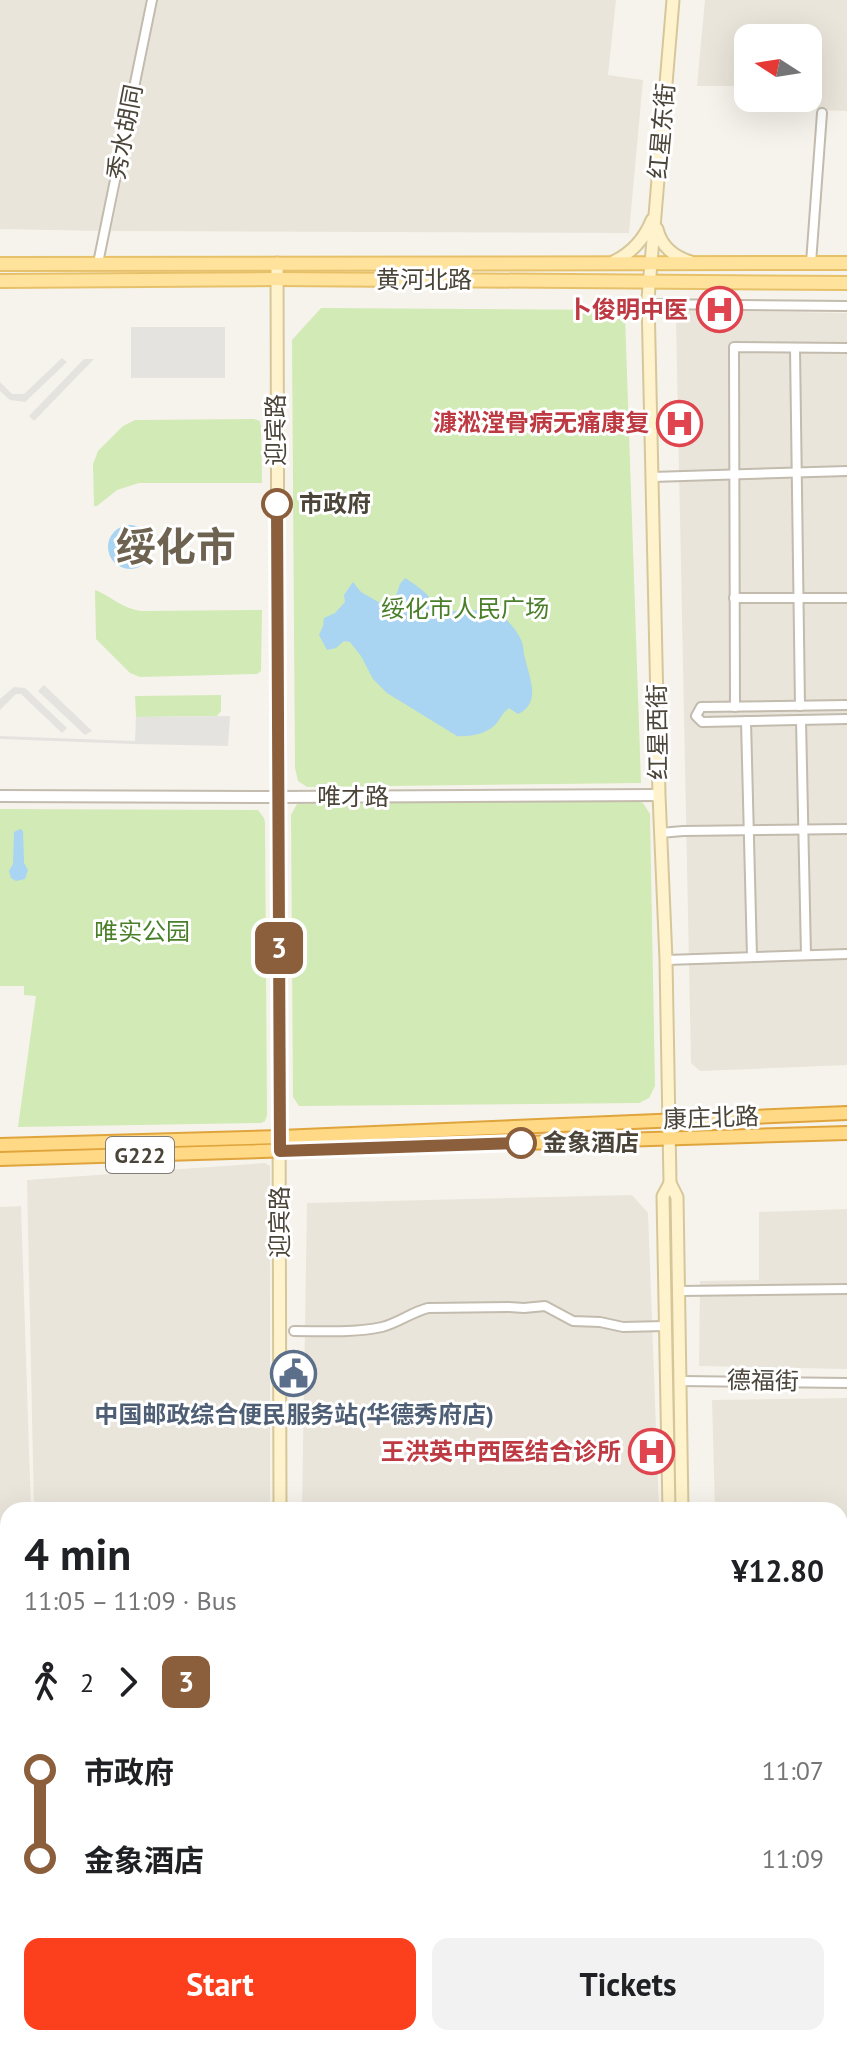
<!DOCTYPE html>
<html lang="en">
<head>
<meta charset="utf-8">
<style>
  :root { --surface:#fff; --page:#f2f2f2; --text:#202124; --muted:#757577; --accent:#fc3f1d }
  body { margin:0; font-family:"PT Sans","Noto Sans SC",sans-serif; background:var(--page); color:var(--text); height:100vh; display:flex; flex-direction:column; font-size:30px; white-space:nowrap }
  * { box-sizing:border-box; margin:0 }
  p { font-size:26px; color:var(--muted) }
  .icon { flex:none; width:44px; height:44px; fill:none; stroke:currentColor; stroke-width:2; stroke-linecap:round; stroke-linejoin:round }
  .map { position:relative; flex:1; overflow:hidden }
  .side { position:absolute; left:0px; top:1502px; width:848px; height:544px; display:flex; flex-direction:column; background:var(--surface); border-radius:24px 24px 0 0; box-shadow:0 8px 32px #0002 }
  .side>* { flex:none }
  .badge { padding:0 16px; border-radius:12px; font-size:28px; line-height:52px }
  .needle { width:52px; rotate:282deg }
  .buttons { position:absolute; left:734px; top:24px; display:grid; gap:16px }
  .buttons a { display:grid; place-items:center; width:88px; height:88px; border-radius:16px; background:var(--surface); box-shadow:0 8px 32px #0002; font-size:40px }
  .map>.badge { position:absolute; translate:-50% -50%; box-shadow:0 0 0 4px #fff }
  .legs { display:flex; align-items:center; gap:12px; height:88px; padding:0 24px; font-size:26px }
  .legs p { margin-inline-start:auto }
  .overview { display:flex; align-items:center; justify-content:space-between; height:136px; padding:0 24px }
  h1 { font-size:44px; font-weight:700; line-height:60px }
  .cta { display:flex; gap:16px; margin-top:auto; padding:16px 24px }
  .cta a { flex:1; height:92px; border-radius:16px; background:var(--accent); color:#fff; font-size:32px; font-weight:700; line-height:92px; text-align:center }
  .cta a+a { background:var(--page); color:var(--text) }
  ul { padding:0 24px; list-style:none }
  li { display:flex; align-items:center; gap:28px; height:88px; font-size:30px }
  li i { display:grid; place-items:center; width:12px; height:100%; margin:0 10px; background:currentColor }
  li i::after { content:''; width:20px; height:20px; margin:-10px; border:6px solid; border-radius:50%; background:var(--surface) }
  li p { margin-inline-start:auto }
  li:first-child i { background:linear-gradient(#0000 50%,currentColor 0) }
  li:last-child i { background:linear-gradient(currentColor 50%,#0000 0) }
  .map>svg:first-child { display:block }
</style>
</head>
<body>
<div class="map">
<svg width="847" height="2046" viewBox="0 0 847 2046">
  <rect width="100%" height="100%" fill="#f6f3ec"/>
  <g fill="#eae5da">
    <path d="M0,0H146L101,231L0,229Z"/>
    <path d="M158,0H616L608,75L643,80L629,233L111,231Z"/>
    <path d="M705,0H847V111L817,110L819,91L808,90V38H748V86H697Z"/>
    <path d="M682,310L847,313V1065L700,1071L691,1063L676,319Z"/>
    <path d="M265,1163L270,1166V1510H34L27,1180Z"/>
    <path d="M632,1195L648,1213L659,1510H302L307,1203Z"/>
    <path d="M21,1206L31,1510H8V1545H0V1207Z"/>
    <path d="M847,1209V1369L699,1366L700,1281L759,1280V1212Z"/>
    <path d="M847,1398V1894H840V1510H715L712,1400Z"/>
  </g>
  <rect fill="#efe8d6" x="362" y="2038" width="303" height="8"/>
  <g fill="#d2eab5">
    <path d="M321,308L624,310L625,316L641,783L307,787L298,781L295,768L292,340Z"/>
    <path d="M254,419L260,421L261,427L262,483H139L117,490L97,506H94L93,464L98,451L123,426L135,420Z"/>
    <path d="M95,590C113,597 119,607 141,611L262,610L261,671L257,674L140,677L130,673L96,639Z"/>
    <path d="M221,695V711L217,716L136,717L135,696Z"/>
    <path d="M637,801L643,803L650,814L655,1086L649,1098L639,1103L299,1106L293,1097L291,815L297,804Z"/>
    <path d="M0,809L258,810L264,818L265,823L267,1115L265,1121L261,1123L18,1127L36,996L24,995V986H0Z"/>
    <rect x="0" y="1575" width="8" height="146"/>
    <path d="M426,2038H554V2046H427Z"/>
  </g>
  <g fill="#e5e3e0">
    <path d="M225,327V378H131V327Z"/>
    <path d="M62,358L67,362L25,402L10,400L0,391V382L12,394H24Z"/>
    <path d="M84,359H94L34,421L29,416Z"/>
    <path d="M44,685L92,731L85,735L38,691Z"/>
    <path d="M14,687L25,688L67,728L62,733L21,694H16L0,710V699Z"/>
    <path d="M230,716L228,746L134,744L0,739V736L135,741L136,717Z"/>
  </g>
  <g fill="#a9d4f2">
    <circle cx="130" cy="547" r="22"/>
    <path d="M405,578C410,581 426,592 429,597C433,603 427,603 434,608C444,616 479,606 496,613C506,617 517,630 521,640C524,646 523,652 525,658C529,677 542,703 518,714L509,708C502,713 501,718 496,724C487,734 469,737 457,736L387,693L373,679L361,656L350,642L344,641L336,648L327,650L319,635L323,626L324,618L335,613L345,602L344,595L353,582L361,592L387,607L393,605L400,584Z"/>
    <path d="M20,829L23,831L24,863L28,870L25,879L16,881L11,878L9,871L13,864L14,832Z"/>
  </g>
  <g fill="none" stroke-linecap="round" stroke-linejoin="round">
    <defs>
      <g id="minor">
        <path d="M98,263L152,0"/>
        <path d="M811,263L822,113"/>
        <path d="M648,304L847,306"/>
        <path d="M795,348L800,706"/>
        <path d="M652,477L847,471"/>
        <path d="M734,598H847"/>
        <path d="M847,705L701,707L696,716L702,722L847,719"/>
        <path d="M735,707L734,347L847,348"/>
        <path d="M801,720L806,955"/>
        <path d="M746,721L752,957"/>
        <path d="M660,833L683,831L847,829"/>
        <path d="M666,960L847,954"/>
        <path d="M679,1291L847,1289"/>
        <path d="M294,1331C323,1331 354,1333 382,1327C398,1323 412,1312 428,1308L509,1307L524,1308L545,1306L573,1321L600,1322L623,1327L665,1326"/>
        <path d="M680,1381L847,1383"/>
      </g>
      <g id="tertiary">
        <path d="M0,796L279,797L659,795"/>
        <path d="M0,1561H8"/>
      </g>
      <g id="secondary">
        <path d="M657,229C661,246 674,257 691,262"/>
        <path d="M613,262C632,253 644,240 652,220"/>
        <path d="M277,263L280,1510"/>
        <path d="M670,1183L666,960L659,795L648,299L673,0"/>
        <path d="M669,1510L663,1196L670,1183L677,1197L682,1510"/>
        <path d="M676,2038L677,2046"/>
        <path d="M693,2038L694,2046"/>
      </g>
      <g id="primary">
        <path d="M0,264L847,263"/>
        <path d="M0,281L277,279L847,283"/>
        <path d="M840,1908L847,1907"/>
        <path d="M840,1926H847"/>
        <path d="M0,1936L8,1935"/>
        <path d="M840,1947H847"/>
        <path d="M0,1964H8"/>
        <path d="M840,1966L847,1965"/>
        <path d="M0,1994H8"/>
      </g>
      <g id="trunk">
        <path d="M0,1145L280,1137L847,1113"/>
        <path d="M0,1159L847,1133"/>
      </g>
    </defs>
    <use href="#minor" stroke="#c2bbae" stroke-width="12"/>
    <use href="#tertiary" stroke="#c2bbae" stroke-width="14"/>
    <use href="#secondary" stroke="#d6c79b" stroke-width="15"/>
    <use href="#primary" stroke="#e6c16a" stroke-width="16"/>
    <use href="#trunk" stroke="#e0a43c" stroke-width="16"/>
    <use href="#minor" stroke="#fff" stroke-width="8"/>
    <use href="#tertiary" stroke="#fff" stroke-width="10"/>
    <use href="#secondary" stroke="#fff3cd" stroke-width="11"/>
    <use href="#primary" stroke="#ffe39c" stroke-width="12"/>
    <use href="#trunk" stroke="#ffd985" stroke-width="12"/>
  </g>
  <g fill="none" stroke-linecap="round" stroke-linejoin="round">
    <defs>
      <path id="line-1" d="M277,504L280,1151L521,1143"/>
    </defs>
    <use href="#line-1" stroke="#fff" stroke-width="18"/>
    <use href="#line-1" stroke="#8b5e3c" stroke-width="12"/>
  </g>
  <defs>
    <symbol id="hospital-ring" viewBox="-11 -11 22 22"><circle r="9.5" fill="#fff" stroke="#e0444e" stroke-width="1.5"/><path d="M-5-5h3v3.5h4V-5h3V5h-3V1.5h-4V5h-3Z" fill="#e0444e"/></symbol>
    <symbol id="civic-ring" viewBox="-11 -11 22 22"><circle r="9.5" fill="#fff" stroke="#5c6f8a" stroke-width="1.5"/><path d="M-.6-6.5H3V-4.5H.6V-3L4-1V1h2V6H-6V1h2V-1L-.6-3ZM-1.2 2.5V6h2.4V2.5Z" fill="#5c6f8a"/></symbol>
  </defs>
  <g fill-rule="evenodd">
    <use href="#hospital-ring" x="694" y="284" width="51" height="51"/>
    <use href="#hospital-ring" x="654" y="398" width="51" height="51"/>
    <use href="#civic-ring" x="268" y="1348" width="51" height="51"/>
    <use href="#hospital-ring" x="626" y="1426" width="51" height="51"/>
  </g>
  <g fill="#fff" stroke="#8b5e3c" stroke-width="4">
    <circle cx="277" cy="504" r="14"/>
    <circle cx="521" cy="1143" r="14"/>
  </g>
  <g text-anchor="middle" stroke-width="6" stroke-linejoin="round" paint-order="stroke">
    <rect fill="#fff" stroke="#817c74" stroke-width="2" x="106" y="1137" width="68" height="36" rx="6"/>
    <g font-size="22" font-weight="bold" fill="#4b4439">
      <text x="140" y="1163">G222</text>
    </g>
    <g font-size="24" fill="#4b4439" stroke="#fff">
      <text transform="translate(662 131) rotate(-85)" y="8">红星东街</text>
      <text transform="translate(125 132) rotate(-79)" y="8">秀水胡同</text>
      <text x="424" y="288">黄河北路</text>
      <text transform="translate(276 430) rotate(-90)" y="8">迎宾路</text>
      <text transform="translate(658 732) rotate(-91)" y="8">红星西街</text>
      <text x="353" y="805">唯才路</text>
      <text transform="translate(711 1118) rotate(-2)" y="8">康庄北路</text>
      <text transform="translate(280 1222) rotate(-90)" y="8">迎宾路</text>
      <text transform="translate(763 1381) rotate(1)" y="8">德福街</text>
    </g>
    <g font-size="24" font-weight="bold" fill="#be3a42" stroke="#fff" text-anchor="end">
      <text x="688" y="318">卜俊明中医</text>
      <text x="649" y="431">漮淞漟骨病无痛康复</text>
      <text x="621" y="1460">王洪英中西医结合诊所</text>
    </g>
    <g font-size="24" font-weight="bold" fill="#4b4439" stroke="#fff" text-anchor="start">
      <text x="299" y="512">市政府</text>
      <text x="543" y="1151">金象酒店</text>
    </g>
    <g font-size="24" fill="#4a7f2a" stroke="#fff">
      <text x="465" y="617">绥化市人民广场</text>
      <text x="142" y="940">唯实公园</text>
    </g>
    <g font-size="24" font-weight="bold" fill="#4e5e75" stroke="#fff">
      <text x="294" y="1423">中国邮政综合便民服务站(华德秀府店)</text>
    </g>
    <g font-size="40" font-weight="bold" fill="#6e6250" stroke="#fff">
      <text x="176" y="561">绥化市</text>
    </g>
  </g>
</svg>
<div class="buttons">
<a><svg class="needle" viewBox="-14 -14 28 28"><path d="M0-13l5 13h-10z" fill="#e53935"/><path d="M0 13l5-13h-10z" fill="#757577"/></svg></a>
</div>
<b class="badge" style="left:279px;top:948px;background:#8b5e3c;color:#fff">3</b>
<section class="side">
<div class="overview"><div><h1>4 min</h1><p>11:05 – 11:09 · Bus</p></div><b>¥12.80</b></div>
<div class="legs"><svg class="icon" aria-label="walk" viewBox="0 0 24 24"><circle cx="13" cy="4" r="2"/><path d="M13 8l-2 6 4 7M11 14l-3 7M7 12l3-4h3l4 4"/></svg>2<svg class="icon" aria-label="forward" viewBox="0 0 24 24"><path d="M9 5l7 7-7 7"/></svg><b class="badge" style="background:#8b5e3c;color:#fff">3</b></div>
<ul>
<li><i style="color:#8b5e3c"></i><b>市政府</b><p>11:07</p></li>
<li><i style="color:#8b5e3c"></i><b>金象酒店</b><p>11:09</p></li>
</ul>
<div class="cta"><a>Start</a><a>Tickets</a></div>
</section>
</div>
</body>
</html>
